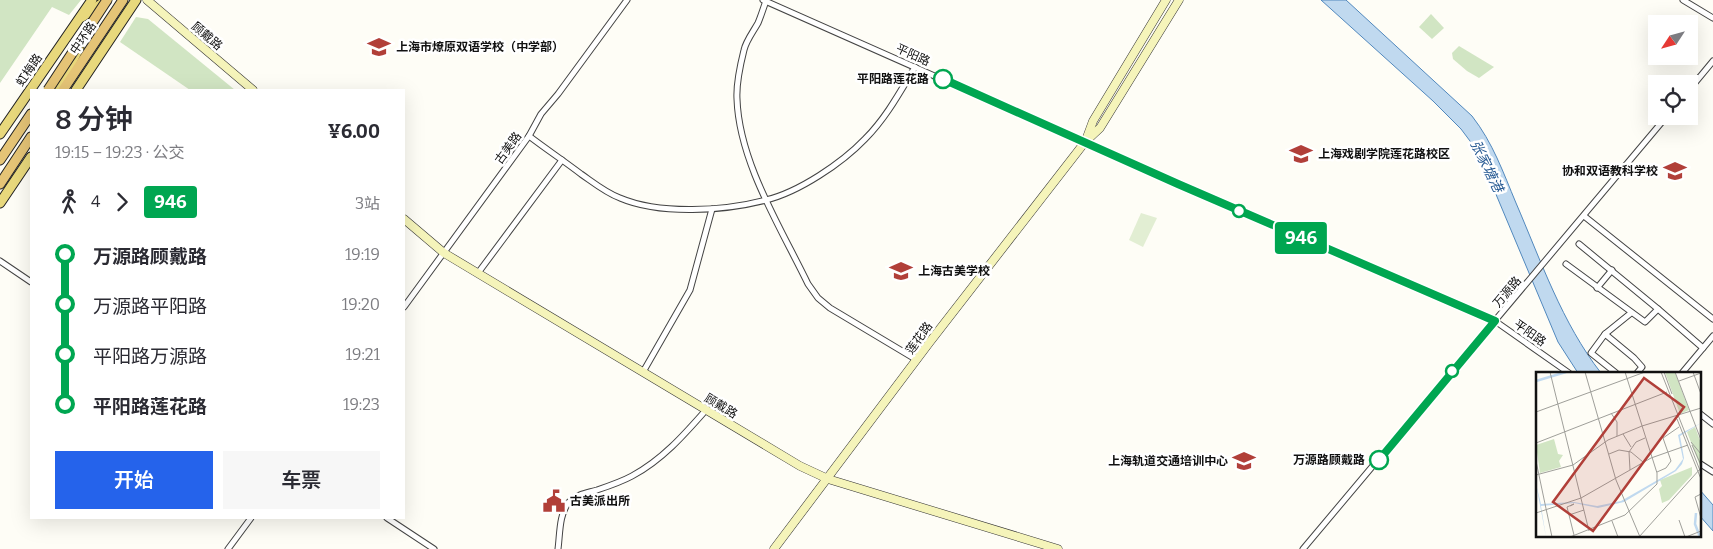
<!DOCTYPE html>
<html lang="zh">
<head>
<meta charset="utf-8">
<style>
  :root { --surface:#fff; --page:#f7f7f7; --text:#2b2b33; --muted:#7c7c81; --accent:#2563eb }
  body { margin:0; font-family:Bitter,"Noto Sans SC",serif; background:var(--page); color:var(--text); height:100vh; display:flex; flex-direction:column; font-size:19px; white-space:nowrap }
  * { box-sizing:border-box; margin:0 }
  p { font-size:16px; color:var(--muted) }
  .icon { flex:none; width:28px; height:28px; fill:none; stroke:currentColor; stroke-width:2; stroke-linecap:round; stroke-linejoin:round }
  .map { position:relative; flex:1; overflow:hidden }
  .side { position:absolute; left:30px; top:89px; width:375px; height:430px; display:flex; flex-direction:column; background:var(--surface); border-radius:0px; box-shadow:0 5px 20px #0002 }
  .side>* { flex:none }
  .badge { padding:0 10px; border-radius:4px; font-size:18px; line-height:32px }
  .needle { width:32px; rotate:234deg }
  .fabs { position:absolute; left:1648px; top:15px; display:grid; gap:10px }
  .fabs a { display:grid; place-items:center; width:50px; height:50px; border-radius:0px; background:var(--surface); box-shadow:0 5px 20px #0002; font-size:25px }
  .map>.badge { position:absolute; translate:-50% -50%; box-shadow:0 0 0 2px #fff }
  .legs { display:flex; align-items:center; gap:8px; height:55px; padding:0 25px; font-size:16px }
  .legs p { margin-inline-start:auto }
  .headline { display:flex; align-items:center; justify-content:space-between; height:85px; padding:0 25px }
  h1 { font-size:28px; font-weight:600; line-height:38px }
  .cta { display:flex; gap:10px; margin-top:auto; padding:10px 25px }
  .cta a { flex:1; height:58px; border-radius:0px; background:var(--accent); color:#fff; font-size:20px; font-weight:600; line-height:58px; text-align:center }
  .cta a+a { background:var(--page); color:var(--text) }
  ul { padding:0 25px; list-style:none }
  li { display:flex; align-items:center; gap:18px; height:50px; font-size:19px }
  li i { display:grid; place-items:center; width:8px; height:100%; margin:0 6px; background:currentColor }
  li i::after { content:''; width:12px; height:12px; margin:-6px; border:4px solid; border-radius:50%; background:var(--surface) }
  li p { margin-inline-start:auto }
  li:first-child i { background:linear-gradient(#0000 50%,currentColor 0) }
  li:last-child i { background:linear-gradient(currentColor 50%,#0000 0) }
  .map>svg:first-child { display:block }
</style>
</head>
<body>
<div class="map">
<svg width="1713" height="549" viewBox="0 0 1713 549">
  <rect width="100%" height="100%" fill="#fefdf6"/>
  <g fill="#d1e5c3">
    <path d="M0,0H81L69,15L52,7L0,83Z"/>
    <path d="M1431,14L1444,28L1432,39L1419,27Z"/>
    <path d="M136,17L148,19L235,90H190L120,42Z"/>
    <path d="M1459,46L1494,67L1479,78L1467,71L1453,59L1452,53Z"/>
  </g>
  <path fill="#e2eed3" d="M1141,213L1157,218L1143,247L1129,240Z"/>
  <g fill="#c0d9ef" stroke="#5188bd">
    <path d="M1321,0H1346L1472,116C1493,143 1503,172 1516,203C1541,261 1562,323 1601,373H1578L1558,342L1482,161L1473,145L1461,129L1433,101Z"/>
    <path d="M1699,489L1713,505V531L1699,515Z"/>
  </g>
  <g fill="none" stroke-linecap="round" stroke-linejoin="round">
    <defs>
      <g id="minor">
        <path d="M763,0L1178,184L1495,321L1569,373"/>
        <path d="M1683,0L1713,18"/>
        <path d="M766,1C763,9 761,16 758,23C753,32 746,41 744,50C740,66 736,83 737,99C739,162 781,228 808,284L818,298L830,308L917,360"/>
        <path d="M1689,90L1713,61"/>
        <path d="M529,136C546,149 564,161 581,174C594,183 606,193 620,198C660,215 724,211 766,200C799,192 842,163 865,139C886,118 900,92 915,67"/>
        <path d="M1584,216L1713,319"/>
        <path d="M1579,244L1658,309"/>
        <path d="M0,261L31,282"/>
        <path d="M1566,264L1645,322L1658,309L1703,348"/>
        <path d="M478,273L562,160"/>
        <path d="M1597,288L1612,270"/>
        <path d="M404,307L529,136L541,114L558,94L627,0"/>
        <path d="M1605,334L1631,313"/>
        <path d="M643,372L690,290L712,209"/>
        <path d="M1616,373L1591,353L1605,334L1634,358L1642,367L1637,373"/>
        <path d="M1682,373L1713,336"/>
        <path d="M1699,413L1713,424"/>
        <path d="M1699,463L1713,472"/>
        <path d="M387,518L434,549"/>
        <path d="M228,549L251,518"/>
        <path d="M558,549C560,534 559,514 569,502C577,494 587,493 597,490C609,486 621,482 632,476C662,460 684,435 706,410"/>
        <path d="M1303,549L1667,116"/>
      </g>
      <g id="secondary">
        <path d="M147,0L253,90"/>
        <path d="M1086,140L1093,121L1166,0"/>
        <path d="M404,219L444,253L800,466L828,479L1058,549"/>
        <path d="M774,549L929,343L1085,142L1100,128L1179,0"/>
      </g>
      <g id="primary">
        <path d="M82,17L107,0"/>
        <path d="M58,90L79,48"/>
        <path d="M76,90L136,0"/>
        <path d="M0,134L92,0"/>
        <path d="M0,203L31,157"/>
      </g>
      <g id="trunk">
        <path d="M63,90L123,0"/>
        <path d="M0,160L31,114"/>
        <path d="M0,184L31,137"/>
      </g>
    </defs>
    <use href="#minor" stroke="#444" stroke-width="7"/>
    <use href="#secondary" stroke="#333" stroke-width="9"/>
    <use href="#primary" stroke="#222" stroke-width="11"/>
    <use href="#trunk" stroke="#222" stroke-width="11"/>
    <use href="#minor" stroke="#fff" stroke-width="5"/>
    <use href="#secondary" stroke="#f5f4ba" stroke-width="8"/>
    <use href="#primary" stroke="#e8d87c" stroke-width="9"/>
    <use href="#trunk" stroke="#e5c476" stroke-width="9"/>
    <defs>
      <path id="trunk-bridge" d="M48,90L107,0"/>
    </defs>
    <use href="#trunk-bridge" stroke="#222" stroke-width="11" stroke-linecap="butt"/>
    <use href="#trunk-bridge" stroke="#e5c476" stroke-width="9"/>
  </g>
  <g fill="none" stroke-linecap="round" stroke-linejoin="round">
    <defs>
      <path id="line-1" d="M943,79L1178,184L1495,321L1379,460"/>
    </defs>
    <use href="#line-1" stroke="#fff" stroke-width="11"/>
    <use href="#line-1" stroke="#00a651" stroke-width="8"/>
  </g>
  <defs>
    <symbol id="school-bare" viewBox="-9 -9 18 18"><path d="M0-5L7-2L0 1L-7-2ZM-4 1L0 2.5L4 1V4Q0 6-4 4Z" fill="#b13f39" stroke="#fff" stroke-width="2.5" paint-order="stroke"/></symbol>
    <symbol id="university-bare" viewBox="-9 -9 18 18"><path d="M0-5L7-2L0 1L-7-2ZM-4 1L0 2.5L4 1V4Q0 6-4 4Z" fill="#b13f39" stroke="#fff" stroke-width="2.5" paint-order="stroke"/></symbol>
    <symbol id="civic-bare" viewBox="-9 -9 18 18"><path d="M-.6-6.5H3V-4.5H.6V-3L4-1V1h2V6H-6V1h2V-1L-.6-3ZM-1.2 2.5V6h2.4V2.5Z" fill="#b13f39" stroke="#fff" stroke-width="2.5" paint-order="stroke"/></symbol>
  </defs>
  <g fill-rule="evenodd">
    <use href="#school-bare" x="363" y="31" width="32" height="32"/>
    <use href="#university-bare" x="1285" y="138" width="32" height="32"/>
    <use href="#school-bare" x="1659" y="155" width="32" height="32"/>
    <use href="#school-bare" x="885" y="255" width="32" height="32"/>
    <use href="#school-bare" x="1228" y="445" width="32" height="32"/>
    <use href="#civic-bare" x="538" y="485" width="32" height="32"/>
  </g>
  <g fill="#fff" stroke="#00a651" stroke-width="2.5">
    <circle cx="943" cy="79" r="9"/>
    <circle cx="1239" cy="211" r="6"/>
    <circle cx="1452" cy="371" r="6"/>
    <circle cx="1379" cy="460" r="9"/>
  </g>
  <g text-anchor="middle" stroke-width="5" stroke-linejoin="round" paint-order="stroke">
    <g font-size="12" fill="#111" stroke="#fff">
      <text transform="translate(207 36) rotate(40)" y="4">顾戴路</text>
      <text transform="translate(83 38) rotate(-56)" y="4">中环路</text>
      <text transform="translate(913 55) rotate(24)" y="4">平阳路</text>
      <text transform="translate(29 70) rotate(-56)" y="4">虹梅路</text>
      <text transform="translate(508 148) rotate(-54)" y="4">古美路</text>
      <text transform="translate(1507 292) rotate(-50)" y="4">万源路</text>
      <text transform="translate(1530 333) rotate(35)" y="4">平阳路</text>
      <text transform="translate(919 338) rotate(-54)" y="4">莲花路</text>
      <text transform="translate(721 406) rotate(31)" y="4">顾戴路</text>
    </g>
    <g font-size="12" font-weight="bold" fill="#111" stroke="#fff" text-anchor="start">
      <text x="396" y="51">上海市燎原双语学校（中学部）</text>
      <text x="1318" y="158">上海戏剧学院莲花路校区</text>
      <text x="1658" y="175" text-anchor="end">协和双语教科学校</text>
      <text x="918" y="275">上海古美学校</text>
      <text x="1228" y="465" text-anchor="end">上海轨道交通培训中心</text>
      <text x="570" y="505">古美派出所</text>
    </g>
    <g font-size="12" font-weight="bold" fill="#111" stroke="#fff" text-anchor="end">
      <text x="929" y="83">平阳路莲花路</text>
      <text x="1365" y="464">万源路顾戴路</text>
    </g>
    <g font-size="14" font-style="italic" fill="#285b94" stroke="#fff">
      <text transform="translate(1487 166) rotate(64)" y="5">张家塘港</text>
    </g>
  </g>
  <g transform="translate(1536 372)">
    <rect width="165" height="165" fill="#fefdf6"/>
    <path d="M129,0H139L153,38L144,42ZM159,55L165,71L164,94L151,60ZM18,67L22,82L27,83L23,89L25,95L4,101L0,73ZM156,95V103L133,128L126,131L123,117L126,114L124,108Z" fill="#d1e5c3"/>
    <path d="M165,51L144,64L148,86L146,92L140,99L88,130L62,136L38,131L5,134L10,165L0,112L5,132L38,130L61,134L85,129L139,98L147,87L142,63Z" fill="#c0d9ef"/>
    <path fill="none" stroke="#c0d9ef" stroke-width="2.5" d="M0,9L30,0M160,141L159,152L164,165"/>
    <path fill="none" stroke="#9f9f9a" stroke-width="1" d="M14,0L53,159M49,0L80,108L104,165M125,0L165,101M128,0L136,22M139,0L165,68M157,0L165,22M143,9L165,1M0,40L109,0M75,41L81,50V64M141,47L165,107M87,62L95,75M155,70L165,82M0,71L131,20M156,73L165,93M73,82L83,78L95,80L107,90M0,89L16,165M94,98L93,80L100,70L109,66M121,100L130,96L135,89L127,66L143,55M0,103L37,93L72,68L106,54L165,36M165,122L159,125L165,146M34,134L38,132L31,135L38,163M0,141L45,126L115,86L152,73M33,143L48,138M143,148L149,165M76,149L82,165M34,165L89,143L121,112V101L89,0M103,165L164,97M150,165L165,159"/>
    <path fill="#b13f39" fill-opacity="0.15" stroke="#b13f39" stroke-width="2.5" d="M108,6L148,35L57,159L17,130Z"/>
    <rect width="165" height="165" fill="none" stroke="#111" stroke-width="2.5"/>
  </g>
</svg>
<div class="fabs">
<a><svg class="needle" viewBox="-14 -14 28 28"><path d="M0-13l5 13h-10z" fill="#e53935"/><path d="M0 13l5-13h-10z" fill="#7c7c81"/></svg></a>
<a><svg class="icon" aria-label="locate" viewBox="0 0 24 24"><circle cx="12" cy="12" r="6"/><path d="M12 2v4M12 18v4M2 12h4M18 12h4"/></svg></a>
</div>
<b class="badge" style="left:1301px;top:238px;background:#00a651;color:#fff">946</b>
<section class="side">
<div class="headline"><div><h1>8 分钟</h1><p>19:15 – 19:23 · 公交</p></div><b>¥6.00</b></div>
<div class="legs"><svg class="icon" aria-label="walk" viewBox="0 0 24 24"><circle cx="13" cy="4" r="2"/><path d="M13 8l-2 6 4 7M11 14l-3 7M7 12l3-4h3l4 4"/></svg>4<svg class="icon" aria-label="forward" viewBox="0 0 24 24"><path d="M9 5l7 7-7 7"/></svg><b class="badge" style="background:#00a651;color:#fff">946</b><p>3站</p></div>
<ul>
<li><i style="color:#00a651"></i><b>万源路顾戴路</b><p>19:19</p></li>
<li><i style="color:#00a651"></i><span>万源路平阳路</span><p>19:20</p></li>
<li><i style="color:#00a651"></i><span>平阳路万源路</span><p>19:21</p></li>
<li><i style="color:#00a651"></i><b>平阳路莲花路</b><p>19:23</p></li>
</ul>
<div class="cta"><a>开始</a><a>车票</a></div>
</section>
</div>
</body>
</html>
